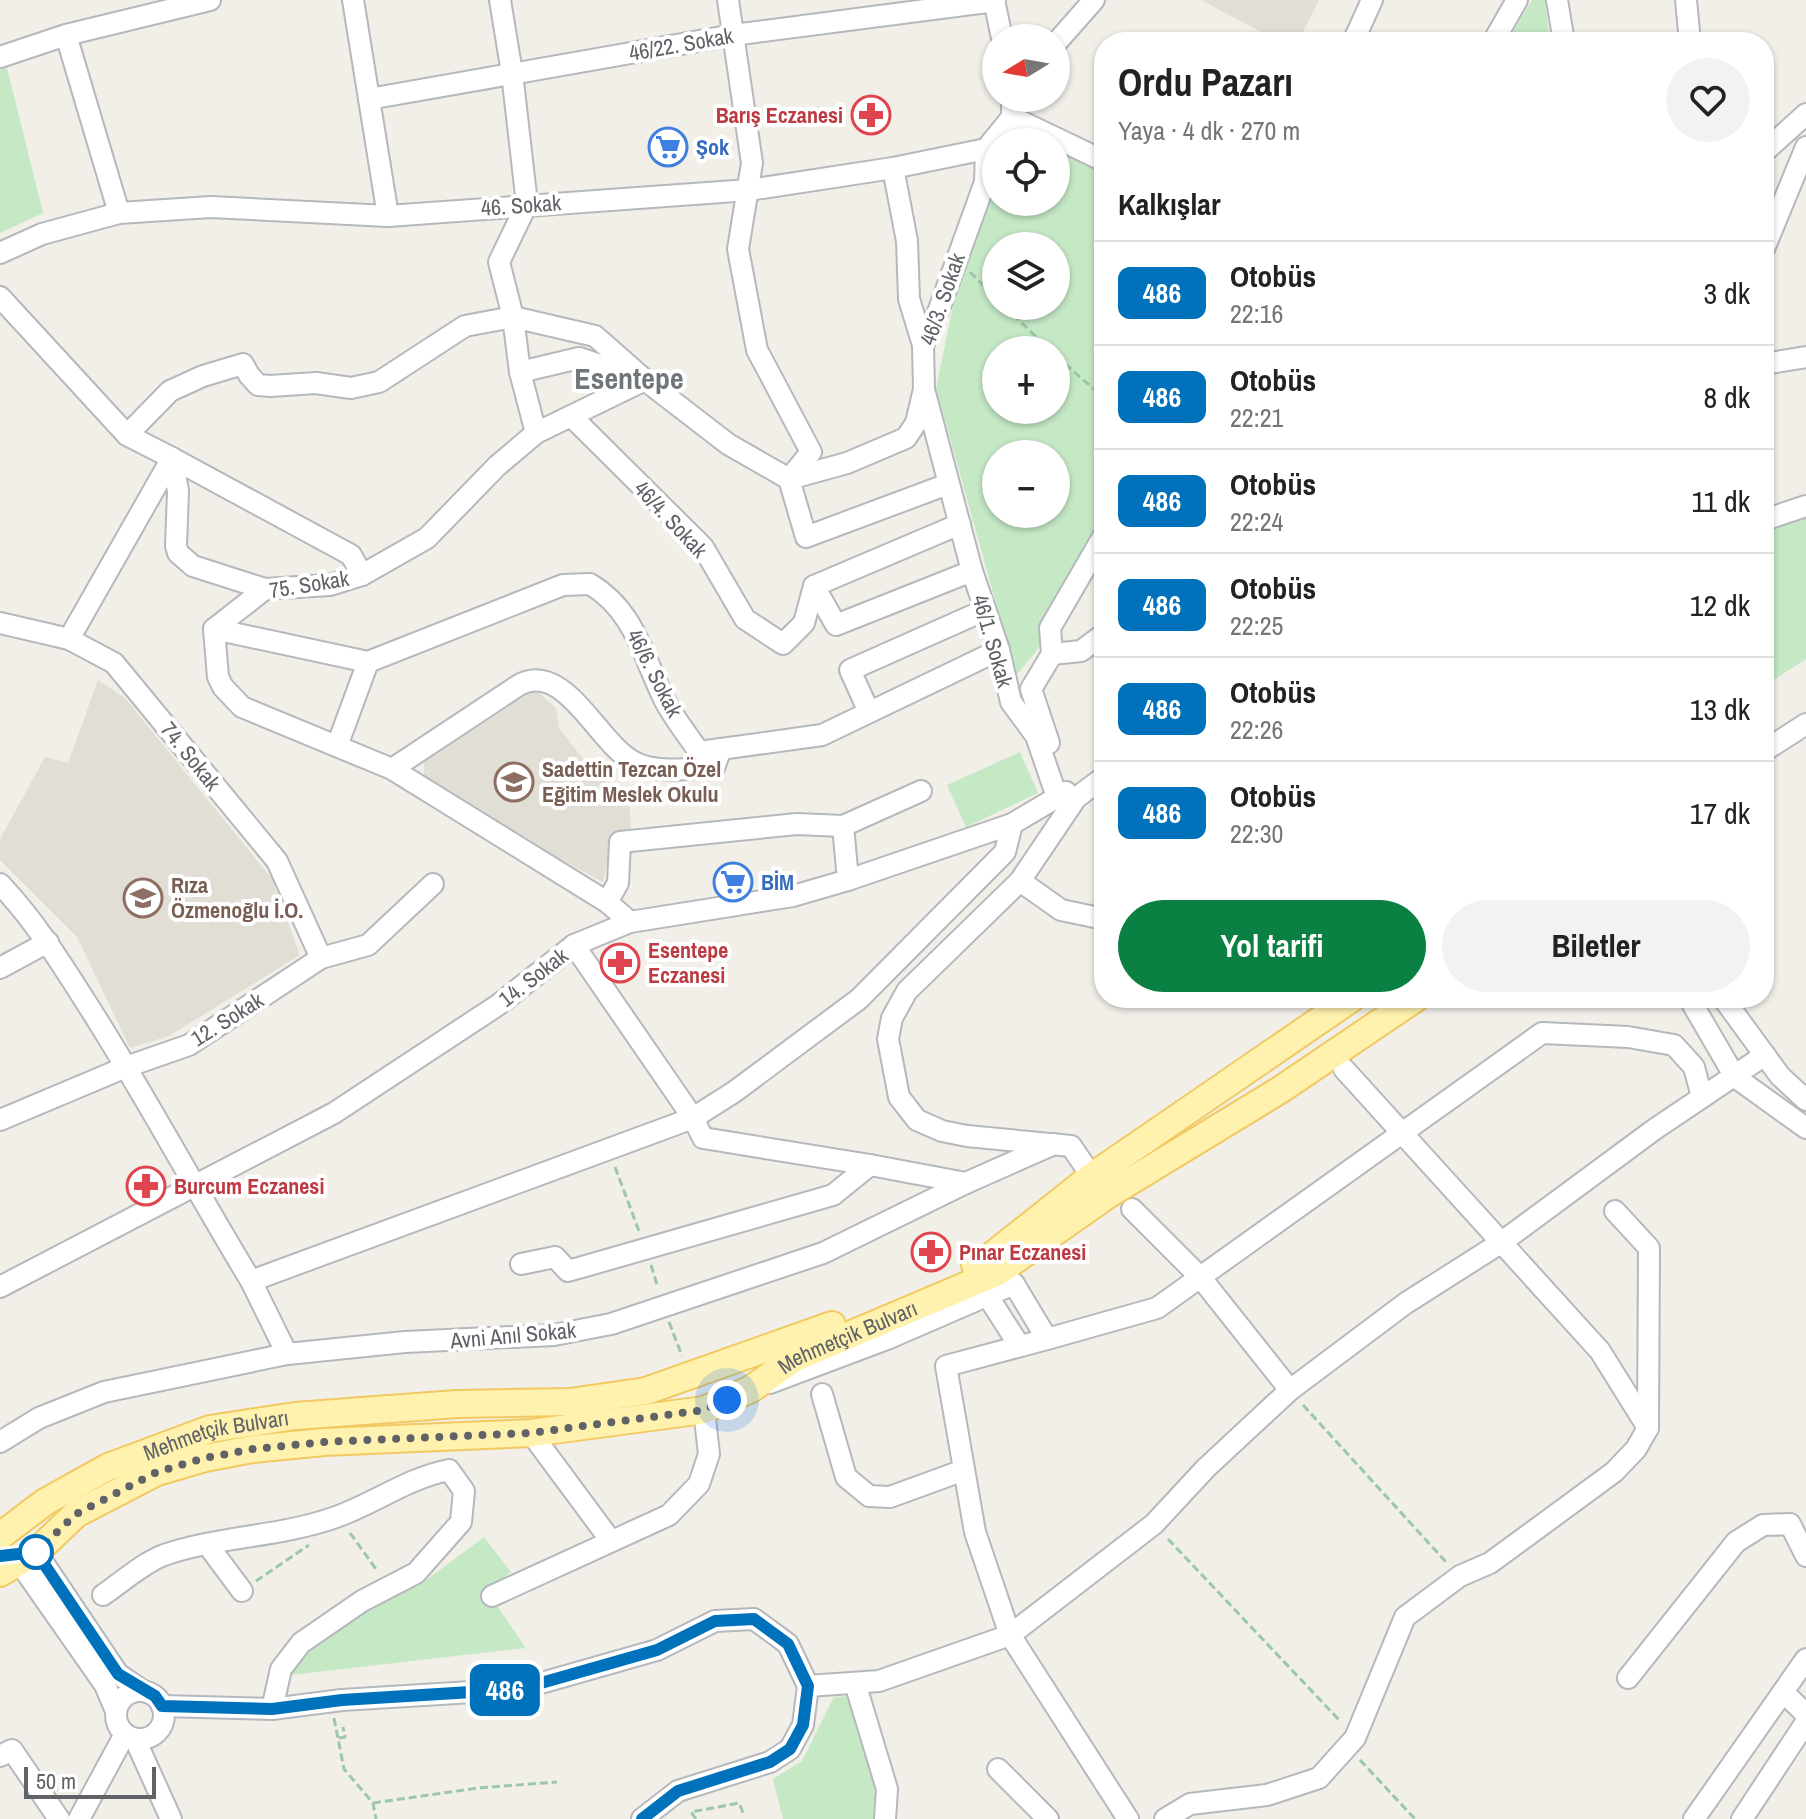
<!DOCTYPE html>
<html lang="tr">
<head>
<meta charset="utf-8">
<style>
  :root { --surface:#fff; --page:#f2f2f2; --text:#222; --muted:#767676; --line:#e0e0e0; --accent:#0b8043 }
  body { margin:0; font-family:"Archivo Narrow",sans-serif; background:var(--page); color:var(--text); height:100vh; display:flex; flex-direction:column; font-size:30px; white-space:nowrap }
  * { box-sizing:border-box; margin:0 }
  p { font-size:26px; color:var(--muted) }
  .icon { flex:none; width:44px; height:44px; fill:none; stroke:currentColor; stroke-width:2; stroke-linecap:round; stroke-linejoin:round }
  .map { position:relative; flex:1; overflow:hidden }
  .side { position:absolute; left:1094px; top:32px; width:680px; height:976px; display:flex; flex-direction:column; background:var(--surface); border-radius:32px; box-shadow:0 2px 6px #0004 }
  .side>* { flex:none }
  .badge { padding:0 16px; border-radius:12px; font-size:28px; line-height:52px }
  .needle { width:52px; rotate:259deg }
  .controls { position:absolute; left:982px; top:24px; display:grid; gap:16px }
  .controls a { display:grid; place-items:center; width:88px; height:88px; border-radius:50%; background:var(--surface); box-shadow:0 2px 6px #0004; font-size:40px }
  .scale { position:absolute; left:24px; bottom:20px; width:132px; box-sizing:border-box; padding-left:8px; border:4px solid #5f6368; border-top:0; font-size:22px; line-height:28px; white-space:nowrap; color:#5f6368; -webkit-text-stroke:6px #fff; paint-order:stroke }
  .you { position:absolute; width:40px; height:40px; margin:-20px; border:6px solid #fff; border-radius:50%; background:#1a73e8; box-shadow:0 0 0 12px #1a73e833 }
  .map>.badge { position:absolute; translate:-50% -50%; box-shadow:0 0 0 4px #fff }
  h2 { padding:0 24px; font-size:30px; line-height:72px }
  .round { display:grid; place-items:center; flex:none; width:84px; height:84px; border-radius:42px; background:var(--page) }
  .head { display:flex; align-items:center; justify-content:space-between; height:136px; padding:0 24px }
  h1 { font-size:38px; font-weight:800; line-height:60px }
  .cta { display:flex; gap:16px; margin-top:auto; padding:16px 24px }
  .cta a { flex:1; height:92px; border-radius:48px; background:var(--accent); color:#fff; font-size:32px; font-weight:800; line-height:92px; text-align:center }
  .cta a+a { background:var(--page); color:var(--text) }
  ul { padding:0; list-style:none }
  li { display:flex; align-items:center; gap:24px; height:104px; padding:0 24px; border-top:2px solid var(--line) }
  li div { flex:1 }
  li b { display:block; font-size:30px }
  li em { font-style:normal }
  li .badge { min-width:88px; font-weight:700; text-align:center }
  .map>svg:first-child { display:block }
</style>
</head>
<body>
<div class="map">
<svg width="1806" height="1819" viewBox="0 0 1806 1819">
  <rect width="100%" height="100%" fill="#f1efe8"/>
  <g fill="#e1ded6">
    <path d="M1201,0H1319L1298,42H1280Z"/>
    <path d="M98,680L125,698L272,879L300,955L169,1036L130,1048L77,937L0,860V839L45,757L68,763Z"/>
    <path d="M535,689L556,708L559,728L598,778L629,795L631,828L613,835L603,882L424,786V762Z"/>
  </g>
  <g fill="#c5e8c5" fill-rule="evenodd">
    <path d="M1532,0H1545L1550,42H1507Z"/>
    <path d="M4,56L43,213L0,233V58Z"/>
    <path d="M1056,148L1104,173V521L1036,652L1016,675L936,388L957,287L983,211L996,185V202H1056ZM996,246H1056V306H996ZM996,350H1056V410H996ZM996,454H1056V514H996Z"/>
    <path d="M1806,510V659L1764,686V524Z"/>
    <path d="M1020,752L1038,793L966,827L947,785Z"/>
    <path d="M484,1537L511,1572L486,1590L526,1648L290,1675L312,1645L375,1602L421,1584Z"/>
    <path d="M853,1696L881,1789L880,1819H783L773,1779L802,1761L834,1697Z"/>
  </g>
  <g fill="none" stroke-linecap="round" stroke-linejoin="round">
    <defs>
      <g id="minor">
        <path d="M353,0L388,216"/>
        <path d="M500,0L512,73L527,204L499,262L513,317L520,372L536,433"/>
        <path d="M728,0L752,163L738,249L757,350L811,452L789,479L806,537L948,484"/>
        <path d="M994,0L1002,38"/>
        <path d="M1557,0L1564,42"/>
        <path d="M1686,0L1690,42"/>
        <path d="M66,35L119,213"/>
        <path d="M1353,42L1372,0"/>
        <path d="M1493,42L1517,0"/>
        <path d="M1056,43L1094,0"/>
        <path d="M0,57L66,35L210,0"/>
        <path d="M369,99L733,35L995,1"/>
        <path d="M1012,117L1104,161"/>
        <path d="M1764,152L1806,114"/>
        <path d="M893,168L907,241L909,299L923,345"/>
        <path d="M1764,249L1806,147"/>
        <path d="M0,253L42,234L119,213L211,207L388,216L749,190L893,168L986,149L1012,117V98"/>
        <path d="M0,297L127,435L172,458L178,491L176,546L178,553L193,566L265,589"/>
        <path d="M1764,364L1806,357"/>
        <path d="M520,372L579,358L634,376"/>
        <path d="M925,393L972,571L999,650L1011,702L1036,736L1057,797"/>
        <path d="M571,416L703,547L745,619L783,644L804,623L814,586L836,625L972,571"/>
        <path d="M127,435L170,391L203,376L243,364L249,375L258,385L270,386L316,383L351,388L379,382L465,326L513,317L595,336L645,380L728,444L789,479L847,463L906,438L916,423L924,389L923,345L938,312L985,182L986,149"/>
        <path d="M1764,520L1806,506"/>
        <path d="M814,586L960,524"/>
        <path d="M0,623L69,639L114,663L277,861L321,958"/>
        <path d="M214,629L368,662L563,585L590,584C634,610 643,656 664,699C673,717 687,734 699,752L822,735L999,650"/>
        <path d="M69,639L172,458L351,555L362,575"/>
        <path d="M1052,654L1050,628L1104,535"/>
        <path d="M869,712L850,670L985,610"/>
        <path d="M1049,743L1031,689L1052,654L1081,651L1104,634"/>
        <path d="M337,746L368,662"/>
        <path d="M1764,751L1806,724"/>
        <path d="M392,769L519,685C565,660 598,744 634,762C656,774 690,768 714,768L721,749"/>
        <path d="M843,826L848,880"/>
        <path d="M1020,881L1061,910L1104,919"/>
        <path d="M0,884C38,924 66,971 96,1018C150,1104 198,1194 251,1281"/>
        <path d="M607,902L618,883L620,842L797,824L843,826L921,791"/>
        <path d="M630,922L607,902L392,769L242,707L223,687L218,677L214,629L265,589L330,585L362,575L427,538L497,466L536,433L645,380"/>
        <path d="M0,968L48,942"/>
        <path d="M1689,998L1735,1077L1806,1128"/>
        <path d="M1723,998L1780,1076L1806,1100"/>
        <path d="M1344,1069L1600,1351L1648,1428"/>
        <path d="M0,1120L126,1067L189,1045L321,958L368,945L433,884"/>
        <path d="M870,1165L703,1138L693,1118L734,1092L859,999L1005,852L1012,824"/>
        <path d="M1099,1187L1071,1146L967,1136L942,1131L917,1120L899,1097L888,1039L892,1018L907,991L1020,881L1076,798L1104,777"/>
        <path d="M1132,1209L1201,1278L1290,1390"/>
        <path d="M991,1261L998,1272L1014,1284L1047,1339L1157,1308L1542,1033L1628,1037L1674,1045L1694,1067L1702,1097"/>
        <path d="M521,1264L555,1257L568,1271L833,1195L870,1165L966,1183"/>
        <path d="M0,1287L334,1113L498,1005L574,945L630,922L793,896L848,880L1012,824L1066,792"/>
        <path d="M987,1295L1019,1345"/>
        <path d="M1047,1339L946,1366L975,1532L1010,1635L1128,1819"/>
        <path d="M287,1354L251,1281L693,1118L574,945"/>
        <path d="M770,1383L887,1339L1014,1284"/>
        <path d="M822,1394L846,1477L869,1496L890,1497L964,1470"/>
        <path d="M531,1433L611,1541"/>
        <path d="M0,1442L39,1418L104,1392L287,1354L405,1342L554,1335L611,1324L823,1253L966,1183L1054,1144"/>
        <path d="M207,1544L242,1591"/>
        <path d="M36,1552L118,1674L143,1691"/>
        <path d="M19,1562L105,1685L116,1711"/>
        <path d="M103,1595C122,1582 143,1563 164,1555C220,1536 280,1537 336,1517C375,1503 408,1478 449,1470L464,1491L461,1522L416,1573L362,1601L301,1643L281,1669L272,1709"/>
        <path d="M492,1596L669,1515L699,1484L709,1454L704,1410"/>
        <path d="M1628,1678L1736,1542L1763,1525L1790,1524L1806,1556"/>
        <path d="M855,1683L887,1789L885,1819"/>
        <path d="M808,1686L879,1681L1010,1635L1154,1524L1206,1468L1290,1390L1406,1303L1502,1242L1655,1129L1765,1055"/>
        <circle cx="140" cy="1715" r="24"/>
        <path d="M1783,1692L1806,1714"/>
        <path d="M162,1706L272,1709L342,1700L520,1689L657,1650L715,1621L754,1619L788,1644L808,1686"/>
        <path d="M135,1739L171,1819"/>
        <path d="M0,1756L12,1750L59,1819"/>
        <path d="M998,1769L1048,1819"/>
        <path d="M79,1819L125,1734"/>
        <path d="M642,1819L678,1791L770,1762L790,1749L803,1725L808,1686"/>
        <path d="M1165,1819L1190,1804L1267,1795L1319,1778L1355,1738L1405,1617L1460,1576L1490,1563L1614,1472L1636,1449L1648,1428L1649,1248L1615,1211"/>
        <path d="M1694,1819L1806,1659"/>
        <path d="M1742,1819L1806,1722"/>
      </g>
      <g id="major">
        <path d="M975,1265L989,1258L1091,1177L1352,998"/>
        <path id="s1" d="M0,1536L45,1502L108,1467L210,1429L295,1416L457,1404L570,1402L646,1391L832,1325"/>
        <path id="s2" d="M0,1573L36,1552L76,1514L157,1472L205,1458L253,1449L324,1442L531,1433L704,1410L751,1389L795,1358L998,1272L1106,1196L1280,1090L1416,998"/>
      </g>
    </defs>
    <use href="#minor" stroke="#b5b8bc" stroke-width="24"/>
    <use href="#major" stroke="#f2c960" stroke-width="30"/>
    <g stroke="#9cc7a9" stroke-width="3" stroke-dasharray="8 4" stroke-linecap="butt">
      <path d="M970,272L996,298"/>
      <path d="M1004,306L1050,350"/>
      <path d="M1056,356L1104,398"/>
      <path d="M615,1167L639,1231"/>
      <path d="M651,1265L658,1288"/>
      <path d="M669,1322L682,1356"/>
      <path d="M1303,1405L1446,1562"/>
      <path d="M350,1533L378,1572"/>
      <path d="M1168,1539L1341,1722"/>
      <path d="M256,1581L309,1545"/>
      <path d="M334,1718L344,1769L373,1803L376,1819"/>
      <path d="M339,1738L345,1737L343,1727"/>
      <path d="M1360,1760L1415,1819"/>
      <path d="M373,1803L478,1788L557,1782"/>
      <path d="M696,1819L691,1812L739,1803L744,1815"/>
    </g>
    <use href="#minor" stroke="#fff" stroke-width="20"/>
    <use href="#major" stroke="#fff2af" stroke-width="26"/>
  </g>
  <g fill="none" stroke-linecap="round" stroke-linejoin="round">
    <defs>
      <path id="line" d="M0,1556L36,1552L118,1674L155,1696L162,1706L272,1709L342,1700L520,1689L657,1650L715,1621L754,1619L788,1644L808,1686L803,1725L790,1749L770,1762L678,1791L642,1819"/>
    </defs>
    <use href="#line" stroke="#fff" stroke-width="18"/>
    <use href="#line" stroke="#0072bc" stroke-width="12"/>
    <path stroke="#5f6368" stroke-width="8" stroke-dasharray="0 14.4" d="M36,1552L76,1514L157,1472L205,1458L253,1449L324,1442L531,1433L704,1410L727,1400"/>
  </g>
  <defs>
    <symbol id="pharmacy-ring" viewBox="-11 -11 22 22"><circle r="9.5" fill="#fff" stroke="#e0444e" stroke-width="1.5"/><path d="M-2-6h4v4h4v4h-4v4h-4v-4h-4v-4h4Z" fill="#e0444e"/></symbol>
    <symbol id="supermarket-ring" viewBox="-11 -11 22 22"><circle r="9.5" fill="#fff" stroke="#3f7fe0" stroke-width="1.5"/><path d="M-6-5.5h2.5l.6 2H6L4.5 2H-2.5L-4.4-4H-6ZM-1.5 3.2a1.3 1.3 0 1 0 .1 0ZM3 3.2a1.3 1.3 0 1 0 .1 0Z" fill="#3f7fe0"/></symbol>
    <symbol id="school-ring" viewBox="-11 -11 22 22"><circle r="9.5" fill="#fff" stroke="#8d6e63" stroke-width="1.5"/><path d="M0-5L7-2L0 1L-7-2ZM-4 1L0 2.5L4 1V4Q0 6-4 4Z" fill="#8d6e63"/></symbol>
  </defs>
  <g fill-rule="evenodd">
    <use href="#pharmacy-ring" x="849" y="93" width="44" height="44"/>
    <use href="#supermarket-ring" x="646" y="125" width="44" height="44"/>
    <use href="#school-ring" x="492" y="760" width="44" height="44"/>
    <use href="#supermarket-ring" x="711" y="860" width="44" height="44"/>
    <use href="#school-ring" x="121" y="876" width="44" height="44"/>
    <use href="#pharmacy-ring" x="598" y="941" width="44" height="44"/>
    <use href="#pharmacy-ring" x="124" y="1164" width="44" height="44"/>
    <use href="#pharmacy-ring" x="909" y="1230" width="44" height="44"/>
  </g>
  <circle fill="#fff" stroke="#0072bc" stroke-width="4" cx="36" cy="1552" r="16"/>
  <g text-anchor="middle" stroke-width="8" stroke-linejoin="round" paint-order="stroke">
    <g font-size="22" fill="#5f6368" stroke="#fff">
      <text transform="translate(681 44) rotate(-10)" y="8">46/22. Sokak</text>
      <text transform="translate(521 205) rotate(-4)" y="8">46. Sokak</text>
      <text transform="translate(942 299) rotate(-71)" y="8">46/3. Sokak</text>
      <text transform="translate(671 519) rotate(47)" y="8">46/4. Sokak</text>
      <text transform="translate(309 584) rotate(-9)" y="8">75. Sokak</text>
      <text transform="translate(993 641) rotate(74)" y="8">46/1. Sokak</text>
      <text transform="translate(655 673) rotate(63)" y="8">46/6. Sokak</text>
      <text transform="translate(191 756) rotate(51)" y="8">74. Sokak</text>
      <text transform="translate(533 977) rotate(-38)" y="8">14. Sokak</text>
      <text transform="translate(227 1019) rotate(-32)" y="8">12. Sokak</text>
      <text transform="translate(513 1335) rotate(-5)" y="8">Avni Anıl Sokak</text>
      <text dy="8" stroke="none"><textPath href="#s2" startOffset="902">Mehmetçik Bulvarı</textPath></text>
      <text dy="8" stroke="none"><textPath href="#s1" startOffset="242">Mehmetçik Bulvarı</textPath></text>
    </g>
    <g font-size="22" font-weight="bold" fill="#be3a42" stroke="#fff" text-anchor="start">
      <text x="843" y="123" text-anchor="end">Barış Eczanesi</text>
      <text x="648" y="958">Esentepe<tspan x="648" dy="25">Eczanesi</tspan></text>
      <text x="174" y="1194">Burcum Eczanesi</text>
      <text x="959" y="1260">Pınar Eczanesi</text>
    </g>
    <g font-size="22" font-weight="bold" fill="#366cbe" stroke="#fff" text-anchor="start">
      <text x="696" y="155">Şok</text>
      <text x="761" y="890">BİM</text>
    </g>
    <g font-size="22" font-weight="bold" fill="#785e54" stroke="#fff" text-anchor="start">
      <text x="542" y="777">Sadettin Tezcan Özel<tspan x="542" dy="25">Eğitim Meslek Okulu</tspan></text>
      <text x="171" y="893">Rıza<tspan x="171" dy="25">Özmenoğlu İ.O.</tspan></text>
    </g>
    <g font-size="30" font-weight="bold" fill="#70757a" stroke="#fff">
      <text x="629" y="389">Esentepe</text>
    </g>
  </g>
</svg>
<div class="controls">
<a><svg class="needle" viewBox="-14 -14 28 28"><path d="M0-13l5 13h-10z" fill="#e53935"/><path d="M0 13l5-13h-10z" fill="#767676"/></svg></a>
<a><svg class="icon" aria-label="locate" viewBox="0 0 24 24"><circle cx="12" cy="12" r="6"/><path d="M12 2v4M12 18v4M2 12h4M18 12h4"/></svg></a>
<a><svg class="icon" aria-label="layers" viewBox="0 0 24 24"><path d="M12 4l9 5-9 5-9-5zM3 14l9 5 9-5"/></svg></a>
<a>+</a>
<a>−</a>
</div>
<div class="scale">50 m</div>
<div class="you" style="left:727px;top:1400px"></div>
<b class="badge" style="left:505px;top:1690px;background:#0072bc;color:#fff">486</b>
<section class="side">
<div class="head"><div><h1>Ordu Pazarı</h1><p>Yaya · 4 dk · 270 m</p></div><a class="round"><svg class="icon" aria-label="heart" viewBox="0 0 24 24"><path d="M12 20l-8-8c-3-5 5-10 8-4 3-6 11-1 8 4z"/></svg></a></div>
<h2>Kalkışlar</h2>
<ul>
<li><span class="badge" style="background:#0072bc;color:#fff">486</span><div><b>Otobüs</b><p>22:16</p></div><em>3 dk</em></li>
<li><span class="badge" style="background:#0072bc;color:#fff">486</span><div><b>Otobüs</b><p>22:21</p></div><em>8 dk</em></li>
<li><span class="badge" style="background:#0072bc;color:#fff">486</span><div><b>Otobüs</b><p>22:24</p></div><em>11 dk</em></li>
<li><span class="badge" style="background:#0072bc;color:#fff">486</span><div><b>Otobüs</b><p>22:25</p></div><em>12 dk</em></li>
<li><span class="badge" style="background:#0072bc;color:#fff">486</span><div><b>Otobüs</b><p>22:26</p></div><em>13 dk</em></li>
<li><span class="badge" style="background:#0072bc;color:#fff">486</span><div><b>Otobüs</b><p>22:30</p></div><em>17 dk</em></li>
</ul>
<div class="cta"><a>Yol tarifi</a><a>Biletler</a></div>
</section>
</div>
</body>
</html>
